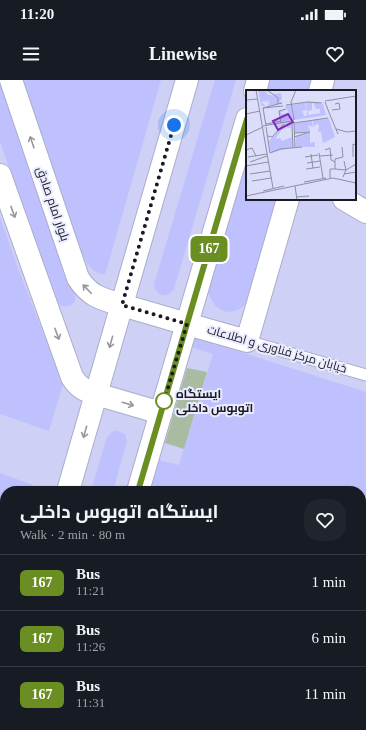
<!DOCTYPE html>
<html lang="en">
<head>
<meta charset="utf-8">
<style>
  :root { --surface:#171b24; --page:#20242c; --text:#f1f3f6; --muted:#9ea1a6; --line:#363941 }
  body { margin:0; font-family:"Times New Roman",Cairo,serif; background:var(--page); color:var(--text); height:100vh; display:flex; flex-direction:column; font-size:15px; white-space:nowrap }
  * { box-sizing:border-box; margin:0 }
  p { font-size:13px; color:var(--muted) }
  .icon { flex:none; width:22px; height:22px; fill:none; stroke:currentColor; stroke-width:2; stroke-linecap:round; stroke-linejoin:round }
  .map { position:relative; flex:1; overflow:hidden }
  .side { position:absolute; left:0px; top:406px; width:366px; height:244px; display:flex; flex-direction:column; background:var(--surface); border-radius:16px 16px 0 0; box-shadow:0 1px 3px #0004 }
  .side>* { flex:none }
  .badge { padding:0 8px; border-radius:6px; font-size:14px; line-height:26px }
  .you { position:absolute; width:20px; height:20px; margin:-10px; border:3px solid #fff; border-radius:50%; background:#1a73e8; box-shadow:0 0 0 6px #1a73e833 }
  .map>.badge { position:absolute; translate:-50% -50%; box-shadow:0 0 0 2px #fff }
  .round { display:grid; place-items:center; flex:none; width:42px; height:42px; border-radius:16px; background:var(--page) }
  .head { display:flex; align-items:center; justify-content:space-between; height:68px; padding:0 20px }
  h1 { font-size:19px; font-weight:700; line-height:30px }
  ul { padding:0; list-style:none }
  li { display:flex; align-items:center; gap:12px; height:56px; padding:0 20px; border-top:1px solid var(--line) }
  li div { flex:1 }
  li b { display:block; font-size:15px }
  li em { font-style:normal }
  li .badge { min-width:44px; font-weight:700; text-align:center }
  .status { display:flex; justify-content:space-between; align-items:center; height:28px; padding:0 20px; background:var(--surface); direction:ltr }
  .status svg { height:11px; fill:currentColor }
  header { display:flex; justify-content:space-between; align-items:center; height:52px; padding:0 20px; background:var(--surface); font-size:18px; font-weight:700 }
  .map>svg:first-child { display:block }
</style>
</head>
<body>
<div class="status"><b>11:20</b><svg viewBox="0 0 49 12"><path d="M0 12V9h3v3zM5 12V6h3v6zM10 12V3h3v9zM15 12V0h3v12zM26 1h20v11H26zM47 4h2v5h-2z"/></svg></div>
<header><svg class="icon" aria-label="menu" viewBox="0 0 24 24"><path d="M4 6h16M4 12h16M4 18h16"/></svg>Linewise<svg class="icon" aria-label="heart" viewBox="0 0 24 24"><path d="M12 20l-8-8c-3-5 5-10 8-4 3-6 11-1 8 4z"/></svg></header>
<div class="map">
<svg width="366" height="650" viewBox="0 0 366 650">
  <rect width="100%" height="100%" fill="#dbddfb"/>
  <path fill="#ced0f5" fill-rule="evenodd" d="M0,0H366V650H0ZM247,11H355V119H247ZM5,411H361V645H5Z"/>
  <g fill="#bfc1fe">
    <path d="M0,0L75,213C79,227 61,232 55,219L0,62Z"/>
    <path d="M21,0H161L105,195C92,193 87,184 82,173Z"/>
    <path d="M215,0H236L174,209C168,219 155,217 154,204Z"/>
    <path d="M268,0H313L310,11H265Z"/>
    <path d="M247,74V119H279L250,219C235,240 212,234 208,209Z"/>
    <path d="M0,137L18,188L63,304L49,351L0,334Z"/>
    <path d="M194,257L366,312V650H119L115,645H361V411H148L158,380L179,385L213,274L191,267Z"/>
    <path d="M115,351H118L125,354L127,361L113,411H91L107,357L112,352Z"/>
    <path d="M0,393L33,405L31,411H5V503L0,520Z"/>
    <path d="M5,622V645H62V650H0V626Z"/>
  </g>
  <path fill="#a9bca2" d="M187,288L207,292L184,369L165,363Z"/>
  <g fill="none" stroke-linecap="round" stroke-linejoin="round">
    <defs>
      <path id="service" d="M247,261L366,295"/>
      <g id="minor">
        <path d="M11,0L78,198C90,217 102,219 122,225"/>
        <path d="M320,11L323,0"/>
        <path d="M0,95L72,297C78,307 85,311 96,314"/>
        <path d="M344,119L366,132"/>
        <path d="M187,244L247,261L288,119"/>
      </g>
      <g id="secondary">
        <path d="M255,11L258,0"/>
        <path d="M122,225L187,244"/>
        <path d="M96,314L161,333"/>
        <path d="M68,411L187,0"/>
        <path d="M138,411L247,39"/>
        <path d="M0,581L5,578"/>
        <path d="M99,645V650"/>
      </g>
    </defs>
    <use href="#service" stroke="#abadc9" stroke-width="13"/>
    <use href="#minor" stroke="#abadc9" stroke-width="24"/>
    <use href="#secondary" stroke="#abadc9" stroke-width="24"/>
    <use href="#service" stroke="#fff" stroke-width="11"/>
    <use href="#minor" stroke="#fff" stroke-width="22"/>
    <use href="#secondary" stroke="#fff" stroke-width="22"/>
  </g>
  <defs><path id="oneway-shaft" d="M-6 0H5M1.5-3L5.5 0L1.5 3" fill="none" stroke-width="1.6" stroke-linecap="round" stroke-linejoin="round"/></defs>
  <g stroke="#98989c">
    <use href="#oneway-shaft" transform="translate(32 62) rotate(-109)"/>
    <use href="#oneway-shaft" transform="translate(13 132) rotate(70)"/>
    <use href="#oneway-shaft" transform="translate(87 209) rotate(-134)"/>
    <use href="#oneway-shaft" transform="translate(57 254) rotate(70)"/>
    <use href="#oneway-shaft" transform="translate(111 262) rotate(106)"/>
    <use href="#oneway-shaft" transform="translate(128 324) rotate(16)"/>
    <use href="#oneway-shaft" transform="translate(85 352) rotate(106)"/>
  </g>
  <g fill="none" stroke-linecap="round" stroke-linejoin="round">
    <defs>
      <path id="line" d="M138,411L247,39"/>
    </defs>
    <use href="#line" stroke="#fff" stroke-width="9"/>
    <use href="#line" stroke="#6b8e23" stroke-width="6"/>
    <path stroke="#191a24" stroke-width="4" stroke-dasharray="0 7.2" d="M164,321L187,244L122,225L174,45"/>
  </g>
  <circle fill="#fff" stroke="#6b8e23" stroke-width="2" cx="164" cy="321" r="8"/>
  <g text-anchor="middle" stroke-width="4" stroke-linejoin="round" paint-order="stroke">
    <g font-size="12" fill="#191a24" stroke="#eaebfe">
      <text transform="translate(53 124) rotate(71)" y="4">بلوار امام صادق</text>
      <text transform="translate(277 269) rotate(16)" y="4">خیابان مرکز فناوری و اطلاعات</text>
    </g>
    <g font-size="12" font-weight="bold" fill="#191a24" stroke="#eaebfe" text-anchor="start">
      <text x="176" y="318">ایستگاه<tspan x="176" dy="14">اتوبوس داخلی</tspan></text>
    </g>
  </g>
  <g transform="translate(246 10)">
    <rect width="110" height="110" fill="#dbddfb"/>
    <path d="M12,0H20L21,4L31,7L21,0L28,4L35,3L36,9L33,12H37L33,14L32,10V14L21,16L24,12H19L24,10L15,12L20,16H15ZM60,12H66V20L61,21L63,25L74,23V19H70L67,12L77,14L80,25L48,30L46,15L59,13L60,20L56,21L58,26H61ZM45,15L47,28L36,32L33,21L39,20L35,22V24L43,23L39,16ZM83,29L89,47L77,53L75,42H72L73,36L71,33L68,37L67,30ZM66,30L67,37L62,35L64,41L49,43L48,34ZM41,34H45L47,57L25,63L23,51L38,35L40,39L37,38L29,49L34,48L36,51L46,47L45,38H41ZM64,43V53L69,52V57H50V46Z" fill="#bfc1fe"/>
    <path fill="none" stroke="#8d8fa5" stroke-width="1" d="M10,0L27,98M21,0L32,8V14M0,10L12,9M79,11L110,6M45,12L48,30M45,12L50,0M79,12L84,25M36,13L17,18L37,16M40,15L62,12L76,13M17,18L20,36M86,20L94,19L93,13L89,14M0,24L14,21M84,25L92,44M35,33L33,21L40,19M48,33L49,57M48,33L82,28M20,34L35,31M46,34L47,58M17,36L45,31M20,37L24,63L34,59L56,57M90,39L101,42L110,41M48,43L64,42L48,47M0,45L17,37M22,46L26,47L38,34M0,60L6,58L10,66M79,60L84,58L85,70L89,72V79L100,80L98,71M73,63L77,88M65,64L67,78M74,66L87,65M2,67L21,64M59,67L72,65M107,67V54L110,55M4,72L21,66M89,72V69L97,67L96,57M61,73L74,71M0,76L22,72M60,79L74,77M4,84L24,81M98,84L110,82M97,87L100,80L110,74M84,88V79H89M6,91L25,88M58,92L80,88M49,96L51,110M17,101L38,96M0,106L87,88L110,93M50,107L63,106"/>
    <path fill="#7b2cbf" fill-opacity="0.15" stroke="#7b2cbf" stroke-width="2" d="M42,24L47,32L32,40L27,31Z"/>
    <rect width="110" height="110" fill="none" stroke="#191a24" stroke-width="2"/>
  </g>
</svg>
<div class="you" style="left:174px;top:45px"></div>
<b class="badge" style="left:209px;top:169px;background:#6b8e23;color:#fff">167</b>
<section class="side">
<div class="head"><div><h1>ایستگاه اتوبوس داخلی</h1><p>Walk · 2 min · 80 m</p></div><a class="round"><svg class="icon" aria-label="heart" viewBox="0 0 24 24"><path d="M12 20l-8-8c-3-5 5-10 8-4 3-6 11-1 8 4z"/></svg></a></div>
<ul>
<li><span class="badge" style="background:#6b8e23;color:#fff">167</span><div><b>Bus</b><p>11:21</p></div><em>1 min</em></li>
<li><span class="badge" style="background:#6b8e23;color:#fff">167</span><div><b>Bus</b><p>11:26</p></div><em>6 min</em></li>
<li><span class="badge" style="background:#6b8e23;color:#fff">167</span><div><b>Bus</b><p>11:31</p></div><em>11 min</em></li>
</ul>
</section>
</div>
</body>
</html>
